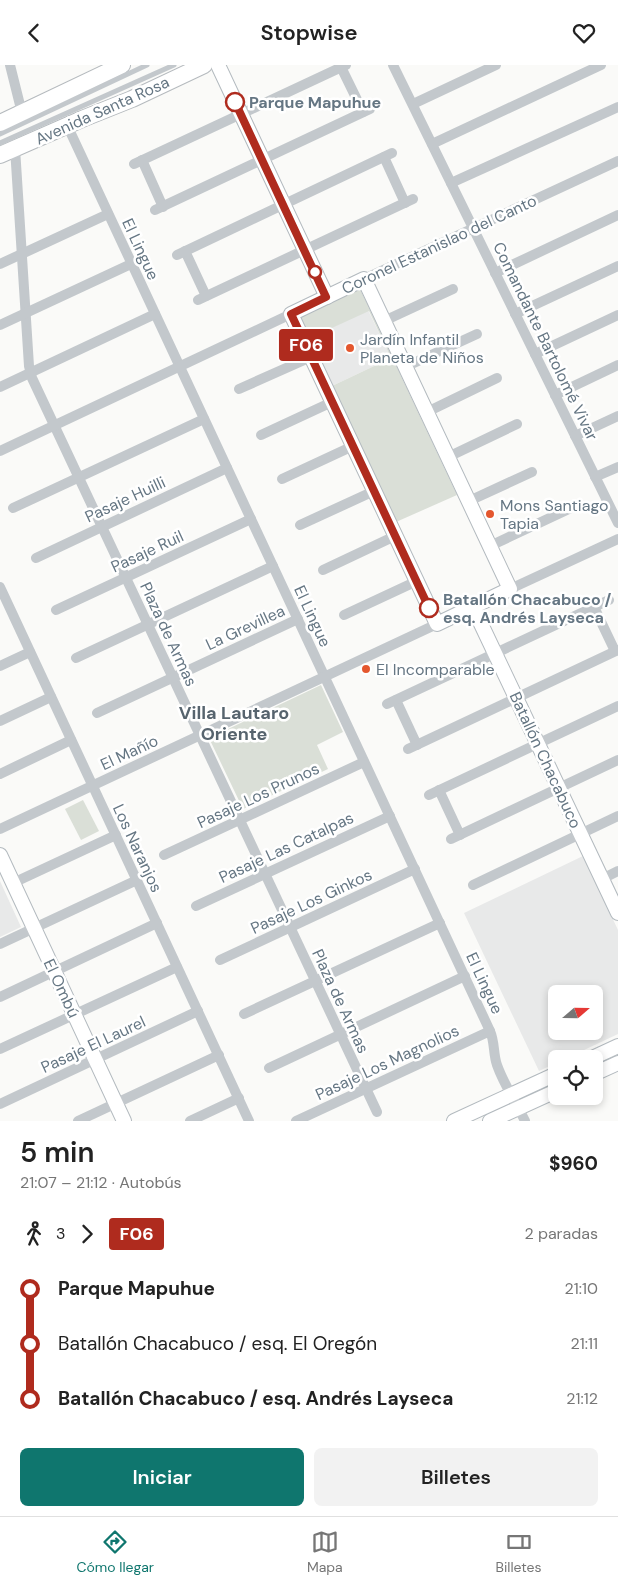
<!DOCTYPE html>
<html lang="es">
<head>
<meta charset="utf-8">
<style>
  :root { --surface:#fff; --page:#f2f2f2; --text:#222; --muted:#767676; --line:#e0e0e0; --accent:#0f766e }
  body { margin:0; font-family:"DM Sans",sans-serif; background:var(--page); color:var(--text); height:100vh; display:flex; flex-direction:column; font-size:19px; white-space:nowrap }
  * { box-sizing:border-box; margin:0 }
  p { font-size:16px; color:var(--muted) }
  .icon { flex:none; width:28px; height:28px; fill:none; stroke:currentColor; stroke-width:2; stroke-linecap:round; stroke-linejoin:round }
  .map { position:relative; height:1056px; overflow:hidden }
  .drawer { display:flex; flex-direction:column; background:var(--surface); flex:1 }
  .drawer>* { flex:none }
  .badge { padding:0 10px; border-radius:4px; font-size:18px; line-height:32px }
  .needle { width:32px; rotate:70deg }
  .tools { position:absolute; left:548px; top:920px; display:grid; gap:10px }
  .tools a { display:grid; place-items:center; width:55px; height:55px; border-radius:8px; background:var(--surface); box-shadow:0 2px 8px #0003; font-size:25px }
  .map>.badge { position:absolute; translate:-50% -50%; box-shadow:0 0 0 2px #fff }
  .legs { display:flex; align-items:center; gap:8px; height:55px; padding:0 20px; font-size:16px }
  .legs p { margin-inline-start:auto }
  .summary { display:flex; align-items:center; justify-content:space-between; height:85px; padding:0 20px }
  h1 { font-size:28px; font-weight:600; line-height:38px }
  .action { display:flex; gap:10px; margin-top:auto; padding:10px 20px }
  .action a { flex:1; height:58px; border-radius:8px; background:var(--accent); color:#fff; font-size:20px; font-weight:600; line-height:58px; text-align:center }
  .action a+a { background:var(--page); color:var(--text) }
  ul { padding:0 20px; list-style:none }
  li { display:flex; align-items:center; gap:18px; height:55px; font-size:19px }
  li i { display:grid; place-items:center; width:8px; height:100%; margin:0 6px; background:currentColor }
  li i::after { content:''; width:12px; height:12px; margin:-6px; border:4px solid; border-radius:50%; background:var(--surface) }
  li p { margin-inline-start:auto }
  li:first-child i { background:linear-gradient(#0000 50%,currentColor 0) }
  li:last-child i { background:linear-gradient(currentColor 50%,#0000 0) }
  header { display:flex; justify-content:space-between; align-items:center; height:65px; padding:0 20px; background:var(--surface); font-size:22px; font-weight:600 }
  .tabs { display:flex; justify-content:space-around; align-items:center; height:70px; border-top:1px solid var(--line); background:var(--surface); font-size:14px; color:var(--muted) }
  .tabs a { display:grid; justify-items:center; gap:2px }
  .tabs .active { color:var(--accent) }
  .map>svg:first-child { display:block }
</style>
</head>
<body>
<header><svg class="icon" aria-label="back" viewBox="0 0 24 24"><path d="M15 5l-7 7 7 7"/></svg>Stopwise<svg class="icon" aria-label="heart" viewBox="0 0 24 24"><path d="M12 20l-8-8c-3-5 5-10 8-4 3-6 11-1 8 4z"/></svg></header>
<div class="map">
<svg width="618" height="1056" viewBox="0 0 618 1056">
  <rect width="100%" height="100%" fill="#fafaf8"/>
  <g fill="#e8e9e9" fill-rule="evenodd">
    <path d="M368,245L391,293L332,321L310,273Z"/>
    <path d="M583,791L618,865V969L565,994H556V998L539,1006L464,848ZM556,929H594V966H556Z"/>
    <path d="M0,816L21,862L0,872Z"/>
  </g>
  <g fill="#dadfd7">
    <path d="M360,224L457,430L396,457L332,321L391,293L369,246L310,273L300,252Z"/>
    <path d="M321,620L343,667L317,680L328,704L243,744L209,673Z"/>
    <path d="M83,735L99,766L81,775L65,744Z"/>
  </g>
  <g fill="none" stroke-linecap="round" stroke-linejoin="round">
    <defs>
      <g id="secondary">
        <path d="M218,0L327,232"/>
        <path d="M364,214L510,524L437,559L291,249Z"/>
        <path d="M473,542L618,848"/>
        <path d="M0,790L124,1056"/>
        <path d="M590,994L618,981"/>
        <path d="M594,1009L618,998"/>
        <path d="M454,1056L556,1009"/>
        <path d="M490,1056L556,1026"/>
      </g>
      <g id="primary">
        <path d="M0,58L122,0"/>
        <path d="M0,90L82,54L132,34L204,0"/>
      </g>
    </defs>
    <use href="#secondary" stroke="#b3babf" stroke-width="16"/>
    <use href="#primary" stroke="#b5babe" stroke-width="18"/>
    <g stroke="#c3c8cc" stroke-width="5">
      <path d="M0,69L147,0"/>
      <path d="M0,78L174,0"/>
    </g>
    <g stroke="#c3c8cc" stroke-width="10">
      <path d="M10,0L22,48"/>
      <path d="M393,0L618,458"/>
      <path d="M341,2L363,47"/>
      <path d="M413,39L496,0"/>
      <path d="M67,60L490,966C495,977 493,989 497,1000C504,1020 516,1037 525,1056"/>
      <path d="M432,79L601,0"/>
      <path d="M15,83L29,301L32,313L377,1047"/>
      <path d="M384,92L405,138"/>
      <path d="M142,95L163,142"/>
      <path d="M134,99L346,0"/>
      <path d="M451,118L618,42"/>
      <path d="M155,145L370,44"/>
      <path d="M185,186L206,231"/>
      <path d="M177,190L392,88"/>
      <path d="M0,199L108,149"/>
      <path d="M495,208L618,150"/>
      <path d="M364,214L618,96"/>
      <path d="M198,235L413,134"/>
      <path d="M515,249L618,201"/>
      <path d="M384,256L453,224"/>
      <path d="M0,260L131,199"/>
      <path d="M535,289L618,250"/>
      <path d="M405,302L477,269"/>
      <path d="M0,322L155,249"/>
      <path d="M239,324L311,292"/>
      <path d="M555,330L618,300"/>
      <path d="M427,347L497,313"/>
      <path d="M261,370L332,337"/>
      <path d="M575,371L618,351"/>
      <path d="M0,386L291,249"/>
      <path d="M448,392L517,359"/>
      <path d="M595,412L618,402"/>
      <path d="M282,414L353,381"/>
      <path d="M469,436L532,407"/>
      <path d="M13,443L204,354"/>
      <path d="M300,460L374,426"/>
      <path d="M490,481L571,443"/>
      <path d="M36,493L227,403"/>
      <path d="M323,505L395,471"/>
      <path d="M0,522L249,1056"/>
      <path d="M510,524L618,474"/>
      <path d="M594,542L615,586"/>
      <path d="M56,545L251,454"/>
      <path d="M344,550L417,516"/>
      <path d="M76,593L273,501"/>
      <path d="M0,601L30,587"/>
      <path d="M396,635L417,680"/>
      <path d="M387,639L609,535"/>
      <path d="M97,648L298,554"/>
      <path d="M0,656L51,632"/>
      <path d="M408,684L618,585"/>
      <path d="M0,709L71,675"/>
      <path d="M439,725L460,770"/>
      <path d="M429,730L618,641"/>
      <path d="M0,764L437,559"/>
      <path d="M451,774L618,695"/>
      <path d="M164,790L364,697"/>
      <path d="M602,814L618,806"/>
      <path d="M13,818L116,770"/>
      <path d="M473,820L618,751"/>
      <path d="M196,841L390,751"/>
      <path d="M0,879L137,815"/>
      <path d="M220,895L415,804"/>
      <path d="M0,932L157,858"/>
      <path d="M244,949L440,858"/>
      <path d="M0,984L177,902"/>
      <path d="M269,1003L465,911"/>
      <path d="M0,1039L198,946"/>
      <path d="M78,1056L219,990"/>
      <path d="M190,1056L239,1033"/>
      <path d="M296,1056L490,966"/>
    </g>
    <use href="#secondary" stroke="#fff" stroke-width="14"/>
    <use href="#primary" stroke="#fff" stroke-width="16"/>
  </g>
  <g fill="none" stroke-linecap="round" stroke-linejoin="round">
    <defs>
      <path id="line-1" d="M235,37L326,232L291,249L429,543"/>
    </defs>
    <use href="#line-1" stroke="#fff" stroke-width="11"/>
    <use href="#line-1" stroke="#af2b1e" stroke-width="8"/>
  </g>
  <g fill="#fff" stroke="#af2b1e" stroke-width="2.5">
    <circle cx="235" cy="37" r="9"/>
    <circle cx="315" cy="207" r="6"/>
    <circle cx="429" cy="543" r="9"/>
  </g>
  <g fill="#e4572e" stroke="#fff" stroke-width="2">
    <circle cx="350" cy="283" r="5"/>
    <circle cx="490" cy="449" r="5"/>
    <circle cx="366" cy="604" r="5"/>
  </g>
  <g text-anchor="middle" stroke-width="5" stroke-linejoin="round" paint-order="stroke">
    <g font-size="16" font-weight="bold" fill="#657683" stroke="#fff" text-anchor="start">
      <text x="249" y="43">Parque Mapuhue</text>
      <text x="443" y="540">Batallón Chacabuco /<tspan x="443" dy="18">esq. Andrés Layseca</tspan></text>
    </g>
    <g font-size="16" fill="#657683" stroke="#fff">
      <text transform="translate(102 45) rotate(-24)" y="6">Avenida Santa Rosa</text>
      <text transform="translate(439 179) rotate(-25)" y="6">Coronel Estanislao del Canto</text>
      <text transform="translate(141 184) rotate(65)" y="6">El Lingue</text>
      <text transform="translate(546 276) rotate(64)" y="6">Comandante Bartolomé Vivar</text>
      <text transform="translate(125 434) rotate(-25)" y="6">Pasaje Huilli</text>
      <text transform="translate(147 486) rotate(-25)" y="6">Pasaje Ruil</text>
      <text transform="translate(313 551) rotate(65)" y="6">El Lingue</text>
      <text transform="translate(245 562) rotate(-25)" y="6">La Grevillea</text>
      <text transform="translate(169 569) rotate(65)" y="6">Plaza de Armas</text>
      <text transform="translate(129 687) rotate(-25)" y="6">El Mañío</text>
      <text transform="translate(546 695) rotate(65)" y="6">Batallón Chacabuco</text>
      <text transform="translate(258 730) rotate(-25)" y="6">Pasaje Los Prunos</text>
      <text transform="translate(286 782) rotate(-25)" y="6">Pasaje Las Catalpas</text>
      <text transform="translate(138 783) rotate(65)" y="6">Los Naranjos</text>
      <text transform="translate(311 836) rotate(-25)" y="6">Pasaje Los Ginkos</text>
      <text transform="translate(485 918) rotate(65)" y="6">El Lingue</text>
      <text transform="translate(62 923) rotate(65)" y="6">El Ombú</text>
      <text transform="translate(341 936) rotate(65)" y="6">Plaza de Armas</text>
      <text transform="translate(93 979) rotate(-25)" y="6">Pasaje El Laurel</text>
      <text transform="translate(387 997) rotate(-25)" y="6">Pasaje Los Magnolios</text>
    </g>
    <g font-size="16" fill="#657683" stroke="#fff" text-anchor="start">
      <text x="360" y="280">Jardín Infantil<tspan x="360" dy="18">Planeta de Niños</tspan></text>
      <text x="500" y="446">Mons Santiago<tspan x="500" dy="18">Tapia</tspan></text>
      <text x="376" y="610">El Incomparable</text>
    </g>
    <g font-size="18" font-weight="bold" fill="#57646e" stroke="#fff">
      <text x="234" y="654">Villa Lautaro<tspan x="234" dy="21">Oriente</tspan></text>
    </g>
  </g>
</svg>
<div class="tools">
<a><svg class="needle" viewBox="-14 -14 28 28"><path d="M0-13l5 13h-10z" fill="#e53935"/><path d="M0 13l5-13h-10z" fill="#767676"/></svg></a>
<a><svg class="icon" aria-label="locate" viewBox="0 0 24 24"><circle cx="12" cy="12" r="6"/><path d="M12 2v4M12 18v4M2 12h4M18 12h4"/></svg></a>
</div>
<b class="badge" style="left:306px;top:280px;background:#af2b1e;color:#fff">F06</b>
</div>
<section class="drawer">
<div class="summary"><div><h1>5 min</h1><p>21:07 – 21:12 · Autobús</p></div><b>$960</b></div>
<div class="legs"><svg class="icon" aria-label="walk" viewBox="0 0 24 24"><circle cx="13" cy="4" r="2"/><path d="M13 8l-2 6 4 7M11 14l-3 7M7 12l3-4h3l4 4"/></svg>3<svg class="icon" aria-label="forward" viewBox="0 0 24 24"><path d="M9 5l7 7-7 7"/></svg><b class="badge" style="background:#af2b1e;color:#fff">F06</b><p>2 paradas</p></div>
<ul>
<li><i style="color:#af2b1e"></i><b>Parque Mapuhue</b><p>21:10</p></li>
<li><i style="color:#af2b1e"></i><span>Batallón Chacabuco / esq. El Oregón</span><p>21:11</p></li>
<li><i style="color:#af2b1e"></i><b>Batallón Chacabuco / esq. Andrés Layseca</b><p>21:12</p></li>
</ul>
<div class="action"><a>Iniciar</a><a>Billetes</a></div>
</section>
<nav class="tabs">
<a class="active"><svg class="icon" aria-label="directions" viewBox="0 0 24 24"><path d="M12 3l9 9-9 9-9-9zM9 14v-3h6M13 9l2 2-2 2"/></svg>Cómo llegar</a>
<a><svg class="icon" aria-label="map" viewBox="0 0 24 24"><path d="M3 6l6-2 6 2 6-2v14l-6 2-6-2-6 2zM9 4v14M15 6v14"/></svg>Mapa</a>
<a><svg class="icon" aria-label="tickets" viewBox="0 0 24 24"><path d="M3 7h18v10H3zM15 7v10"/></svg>Billetes</a>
</nav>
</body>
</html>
